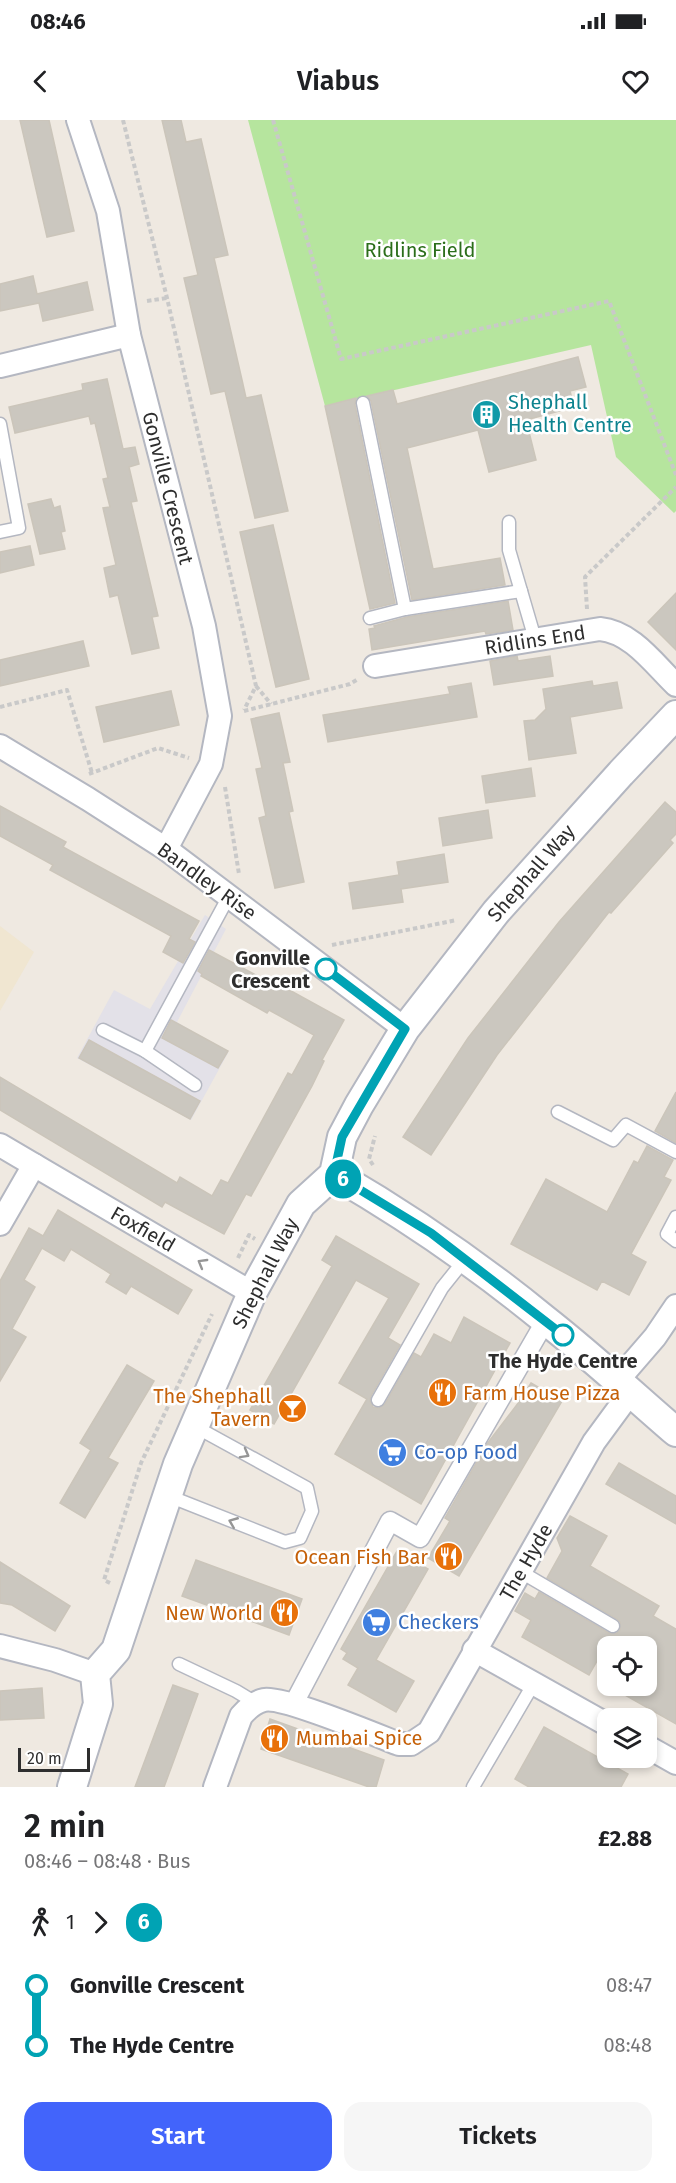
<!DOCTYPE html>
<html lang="en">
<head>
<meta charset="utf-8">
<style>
  :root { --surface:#fff; --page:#f6f6f6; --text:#202124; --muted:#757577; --accent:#4264fb }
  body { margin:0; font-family:"Fira Sans",sans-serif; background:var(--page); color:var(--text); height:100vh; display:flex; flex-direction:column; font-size:22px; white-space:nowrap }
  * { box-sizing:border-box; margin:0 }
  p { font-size:20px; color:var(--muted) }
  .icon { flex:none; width:33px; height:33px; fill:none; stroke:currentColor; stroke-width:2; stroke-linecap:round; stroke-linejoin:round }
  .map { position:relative; height:1667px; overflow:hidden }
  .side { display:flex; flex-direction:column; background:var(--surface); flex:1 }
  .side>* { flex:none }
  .badge { padding:0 12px; border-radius:20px; font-size:21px; line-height:39px }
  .fabs { position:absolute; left:597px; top:1516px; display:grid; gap:12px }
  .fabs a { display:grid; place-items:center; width:60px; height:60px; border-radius:12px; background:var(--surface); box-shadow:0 3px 9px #0003; font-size:30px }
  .scale { position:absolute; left:18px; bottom:15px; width:72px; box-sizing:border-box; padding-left:6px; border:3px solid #2e2e2e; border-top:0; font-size:16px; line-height:21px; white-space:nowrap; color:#2e2e2e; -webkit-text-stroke:4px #fff; paint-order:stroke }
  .map>.badge { position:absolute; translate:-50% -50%; box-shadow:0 0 0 3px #fff }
  .legs { display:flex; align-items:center; gap:9px; height:66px; padding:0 24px; font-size:20px }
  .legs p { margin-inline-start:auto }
  .summary { display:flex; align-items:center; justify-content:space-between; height:102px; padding:0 24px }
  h1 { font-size:33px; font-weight:600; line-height:45px }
  .button { display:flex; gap:12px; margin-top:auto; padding:12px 24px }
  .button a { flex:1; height:69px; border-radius:18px; background:var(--accent); color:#fff; font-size:24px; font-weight:600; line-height:69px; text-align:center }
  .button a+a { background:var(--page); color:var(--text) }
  ul { padding:0 24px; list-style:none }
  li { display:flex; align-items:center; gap:21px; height:60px; font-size:22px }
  li i { display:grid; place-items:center; width:9px; height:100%; margin:0 8px; background:currentColor }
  li i::after { content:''; width:15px; height:15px; margin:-8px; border:4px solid; border-radius:50%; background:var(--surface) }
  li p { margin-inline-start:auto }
  li:first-child i { background:linear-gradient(#0000 50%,currentColor 0) }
  li:last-child i { background:linear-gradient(currentColor 50%,#0000 0) }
  .status { display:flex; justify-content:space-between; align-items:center; height:42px; padding:0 30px; background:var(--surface); direction:ltr }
  .status svg { height:16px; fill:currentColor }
  header { display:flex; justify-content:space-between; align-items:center; height:78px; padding:0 24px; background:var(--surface); font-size:27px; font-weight:600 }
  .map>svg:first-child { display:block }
</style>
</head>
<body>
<div class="status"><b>08:46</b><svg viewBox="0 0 49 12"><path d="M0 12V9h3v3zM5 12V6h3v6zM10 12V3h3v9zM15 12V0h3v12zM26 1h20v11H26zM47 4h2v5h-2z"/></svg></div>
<header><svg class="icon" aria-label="back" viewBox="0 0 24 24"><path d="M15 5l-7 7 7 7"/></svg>Viabus<svg class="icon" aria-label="heart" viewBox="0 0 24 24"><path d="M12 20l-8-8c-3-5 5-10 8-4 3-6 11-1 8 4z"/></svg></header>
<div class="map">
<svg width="676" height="1667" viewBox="0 0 676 1667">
  <rect width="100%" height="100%" fill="#efe9e1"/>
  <path fill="#e3e1e8" d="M205,795L226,809L177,902L228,933L191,1000L77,938L114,870L150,889Z"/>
  <path fill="#f0e6d1" d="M0,806L34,832L0,891Z"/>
  <path fill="#b6e59e" d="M248,0H676V391L674,393L616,337L591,225L325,286Z"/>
  <g fill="#cbc7bf" stroke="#cbc5ba" stroke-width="1.5">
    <path d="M20,0H49L74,111L47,117Z"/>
    <path d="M162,0H181L186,22L201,19L228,135L214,138L242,260L246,278L261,275L288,391L255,398L225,271L211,274L184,158L198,155Z"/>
    <path d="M33,156L37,174L87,162L93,190L43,201L39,183L0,191V164Z"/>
    <path d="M578,237L586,267L570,271L574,287L526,300L536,340L489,352L478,310L407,328L433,449L500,438L505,465L412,480L371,281L367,276L393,270L397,284Z"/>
    <path d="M107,259L123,329L135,327L139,344L129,347L137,381L131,382L158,496L152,497L159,528L132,534L118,475L110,477L104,448L116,445L103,388L110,387L103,359L108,358L95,303L91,304L89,296L15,313L9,287L83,270L82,264Z"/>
    <path d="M356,278L355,285L395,483L370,489L325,286Z"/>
    <path d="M51,379L54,388L60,386L65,411L61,412L65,429L40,434L28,384Z"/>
    <path d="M273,405L309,559L276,567L240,412Z"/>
    <path d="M30,426L34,445L0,453V432Z"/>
    <path d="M676,473V530L648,502Z"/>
    <path d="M508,481L513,510L486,514L485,511L372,530L369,509L375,508L374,506L407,497Z"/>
    <path d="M83,521L89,546L0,566V540Z"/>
    <path d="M517,536L518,541L550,536L553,556L494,565L490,541Z"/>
    <path d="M592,561L593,566L617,562L622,588L570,597L576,633L529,640L524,601L535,600L546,589L543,569Z"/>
    <path d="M471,563L477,597L328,622L323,595L450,574L448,567Z"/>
    <path d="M171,571L179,605L104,622L96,587Z"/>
    <path d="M279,593L290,642L283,643L293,691L289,692L304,762L275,768L259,698L266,696L256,649L262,648L251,599Z"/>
    <path d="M531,648L535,676L486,683L482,656Z"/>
    <path d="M665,682L676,692V714L670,720L673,723L611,793L609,792L497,935L431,1035L403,1017L468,918L559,802Z"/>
    <path d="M0,686L66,722L63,727L199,801L189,819L195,822L183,843L163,832L171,816L50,750L53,745L0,716Z"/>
    <path d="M488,690L492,718L443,726L439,698Z"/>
    <path d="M444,734L448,762L401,769L403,782L353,789L349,763L399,755L397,742Z"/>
    <path d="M209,830L280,868L282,866L344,900L322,940L324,941L312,966L251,1076L246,1074L224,1114L165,1082L162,1087L0,990V957L177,1063L180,1057L212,1076L221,1060L228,1063L288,953L292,955L314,915L269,890L267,893L201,856L202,854L198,851Z"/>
    <path d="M171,900L228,931L218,948L162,918Z"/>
    <path d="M89,920L200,981L190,999L79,938Z"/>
    <path d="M676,972V1023L655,1011Z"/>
    <path d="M647,1026L673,1040L664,1057L671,1060L631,1134L646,1142L629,1175L602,1161L597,1170L511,1124L546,1059L607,1092L634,1041L638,1043Z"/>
    <path d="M58,1090L192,1170L178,1194L131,1166L126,1174L106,1162L111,1154L71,1129L64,1141L42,1128L24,1160L35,1167L12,1209L26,1217L0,1261V1161L29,1108L43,1116Z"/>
    <path d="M336,1116L419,1164L388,1218L400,1225L371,1276L370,1281L373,1287L379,1288L385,1284L414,1233L421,1237L434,1214L451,1223L464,1197L510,1223L421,1384L335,1334L367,1279L339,1263L389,1178L356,1160L274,1304L250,1290L332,1146L322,1140Z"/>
    <path d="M127,1245L154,1261L108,1338L118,1343L85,1398L60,1383L91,1330L80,1323Z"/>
    <path d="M531,1263L562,1281L459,1456L428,1438L450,1401L445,1398L487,1324L519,1282Z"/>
    <path d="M619,1343L676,1376V1404L606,1364Z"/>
    <path d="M570,1396L607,1416L590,1446L659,1486L653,1496L676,1509V1604L609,1566H646V1527H605L589,1555L522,1517L531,1500L515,1491L525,1473L535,1479L539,1472L609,1513H617L620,1510V1502L617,1499L547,1458L562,1431L557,1418Z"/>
    <path d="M397,1431L428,1449L376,1540L414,1561L396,1592L348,1565L358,1548L343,1539L347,1533L341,1529Z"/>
    <path d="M196,1440L302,1479L289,1515L182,1476Z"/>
    <path d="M0,1442L70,1486L55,1511L12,1485L0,1483Z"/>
    <path d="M173,1565L198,1574L174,1640L164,1667H135Z"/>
    <path d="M42,1568L44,1598L0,1600V1571Z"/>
    <path d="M270,1599L384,1640L376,1667H369L261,1629Z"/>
    <path d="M544,1607L628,1654L621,1667H529L515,1659Z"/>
  </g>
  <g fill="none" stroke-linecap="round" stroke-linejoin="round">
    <defs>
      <g id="service">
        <path d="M363,283L405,489"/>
        <path d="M0,304L19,408L0,412"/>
        <path d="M509,402V430L535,519"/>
        <path d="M370,498L405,489L521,471"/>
        <path d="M103,910L145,931L195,965"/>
        <path d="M145,931L229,776"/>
        <path d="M558,992L613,1020L626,1005L676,1032"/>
        <path d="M676,1097L667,1114L676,1121"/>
        <path d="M378,1280L442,1168L466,1138"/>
        <path d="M166,1375L285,1422L300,1418L312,1391L307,1368L194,1306"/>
        <path d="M521,1452L613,1506"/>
        <path d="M179,1544L236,1571L256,1583"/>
        <path d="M473,1667L534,1563"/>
      </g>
      <path id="pedestrian" d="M293,1585L390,1401L420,1418L546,1200"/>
      <g id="minor">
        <path d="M78,0L108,91L129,215L204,506L220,596L211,644L166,729"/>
        <path d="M0,246L129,215"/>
        <path d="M375,546L600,509C632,512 654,544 676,565"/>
        <path d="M0,626L88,679L166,729L405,909"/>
        <path d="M0,1025L34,1045"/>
        <path d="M0,1104L34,1045L252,1173"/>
        <path d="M617,1261L655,1217L676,1186"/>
        <path d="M0,1526L55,1540L95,1554"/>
        <path d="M474,1530L608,1605"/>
        <path d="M646,1626L676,1643"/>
        <path d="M215,1667L241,1596C247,1589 254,1582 264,1580C282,1576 376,1615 399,1624H411L429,1612L594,1322L630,1273"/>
      </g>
      <g id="tertiary">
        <path d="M334,1054C408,1097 478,1145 544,1199C590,1235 632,1274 676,1312"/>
        <path d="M72,1667L98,1584L95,1554L116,1530L178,1344L252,1173L301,1084L334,1054L342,1017L359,985L405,909L496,792L621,653L676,595"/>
      </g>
    </defs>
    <use href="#service" stroke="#b4b7c1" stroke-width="15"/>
    <use href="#pedestrian" stroke="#b4b7c1" stroke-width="21"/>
    <use href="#minor" stroke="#b4b7c1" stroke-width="26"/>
    <use href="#tertiary" stroke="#b4b7c1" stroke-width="32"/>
    <g stroke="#c9c9c9" stroke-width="4" stroke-dasharray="4.5 3" stroke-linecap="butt">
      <path d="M123,0L167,178L256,566L244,590"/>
      <path d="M273,0L341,239L609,181L676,355"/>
      <path d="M147,181L167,178"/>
      <path d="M587,489L585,457L676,367"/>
      <path d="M256,566L271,584"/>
      <path d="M0,587L67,570L92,653"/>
      <path d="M244,591L350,564L358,559"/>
      <path d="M89,654L158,628L189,638"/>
      <path d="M225,667L239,754"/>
      <path d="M332,825L457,800"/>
      <path d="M373,1045L369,1039L375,1016"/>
      <path d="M238,1138L249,1115L255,1119"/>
      <path d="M110,1463L104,1460L141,1343L212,1194"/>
    </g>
    <use href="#service" stroke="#fff" stroke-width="12"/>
    <use href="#pedestrian" stroke="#fff" stroke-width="18"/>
    <use href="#minor" stroke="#fff" stroke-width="22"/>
    <use href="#tertiary" stroke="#fff" stroke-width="28"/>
  </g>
  <defs><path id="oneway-chevron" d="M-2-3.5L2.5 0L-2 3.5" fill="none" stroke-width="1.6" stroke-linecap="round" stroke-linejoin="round" transform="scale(1.5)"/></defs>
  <g stroke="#969696">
    <use href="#oneway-chevron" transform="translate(202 1143) rotate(-150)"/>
    <use href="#oneway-chevron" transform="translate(245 1334) rotate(29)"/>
    <use href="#oneway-chevron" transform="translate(233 1402) rotate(-158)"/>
  </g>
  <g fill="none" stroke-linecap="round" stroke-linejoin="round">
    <defs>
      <path id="line-1" d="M326,849L405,909L342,1017L334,1054L431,1113L563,1215"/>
    </defs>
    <use href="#line-1" stroke="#fff" stroke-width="14"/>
    <use href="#line-1" stroke="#00a3b4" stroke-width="9"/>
  </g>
  <defs>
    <symbol id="building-disc" viewBox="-11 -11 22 22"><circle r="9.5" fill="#0f9aa8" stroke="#fff"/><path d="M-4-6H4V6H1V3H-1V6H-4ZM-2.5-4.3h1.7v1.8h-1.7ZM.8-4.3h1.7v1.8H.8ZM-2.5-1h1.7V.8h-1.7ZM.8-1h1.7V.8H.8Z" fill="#fff"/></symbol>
    <symbol id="restaurant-disc" viewBox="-11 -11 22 22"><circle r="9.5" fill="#e8710a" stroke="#fff"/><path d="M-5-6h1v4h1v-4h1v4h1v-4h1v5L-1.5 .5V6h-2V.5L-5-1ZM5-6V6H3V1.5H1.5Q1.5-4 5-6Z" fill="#fff"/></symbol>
    <symbol id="bar-disc" viewBox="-11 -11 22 22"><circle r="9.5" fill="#e8710a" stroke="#fff"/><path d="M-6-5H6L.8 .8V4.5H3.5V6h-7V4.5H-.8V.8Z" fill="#fff"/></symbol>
    <symbol id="supermarket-disc" viewBox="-11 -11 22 22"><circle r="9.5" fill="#3f7fe0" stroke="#fff"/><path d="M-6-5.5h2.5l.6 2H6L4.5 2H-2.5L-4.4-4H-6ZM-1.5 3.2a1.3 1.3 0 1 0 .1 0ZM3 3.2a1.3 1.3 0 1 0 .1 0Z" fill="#fff"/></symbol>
  </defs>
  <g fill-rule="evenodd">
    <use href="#building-disc" x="470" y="278" width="33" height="33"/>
    <use href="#restaurant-disc" x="426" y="1256" width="33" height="33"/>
    <use href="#bar-disc" x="276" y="1272" width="33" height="33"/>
    <use href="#supermarket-disc" x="376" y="1316" width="33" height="33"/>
    <use href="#restaurant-disc" x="432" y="1420" width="33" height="33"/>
    <use href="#restaurant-disc" x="268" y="1476" width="33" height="33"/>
    <use href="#supermarket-disc" x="360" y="1486" width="33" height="33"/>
    <use href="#restaurant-disc" x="258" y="1602" width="33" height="33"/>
  </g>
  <g fill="#fff" stroke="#00a3b4" stroke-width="3">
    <circle cx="326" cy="849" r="10"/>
    <circle cx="563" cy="1215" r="10"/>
  </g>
  <g text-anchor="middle" stroke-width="5" stroke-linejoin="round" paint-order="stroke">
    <g font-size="20" fill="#2c6e1b" stroke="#fff">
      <text x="420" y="137">Ridlins Field</text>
    </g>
    <g font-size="20" fill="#0d838f" stroke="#fff" text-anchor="start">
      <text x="508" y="289">Shephall<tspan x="508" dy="23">Health Centre</tspan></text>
    </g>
    <g font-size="20" fill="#2e2e2e" stroke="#fff">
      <text transform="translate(168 368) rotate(76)" y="7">Gonville Crescent</text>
      <text transform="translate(535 520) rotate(-9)" y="7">Ridlins End</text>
      <text transform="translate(531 753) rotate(-49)" y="7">Shephall Way</text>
      <text transform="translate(207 761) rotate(36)" y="7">Bandley Rise</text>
      <text transform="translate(143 1109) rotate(30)" y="7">Foxfield</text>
      <text transform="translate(265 1153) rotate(-63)" y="7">Shephall Way</text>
      <text transform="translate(526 1442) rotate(-60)" y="7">The Hyde</text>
    </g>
    <g font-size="20" font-weight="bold" fill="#2e2e2e" stroke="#fff" text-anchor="end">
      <text x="310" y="845">Gonville<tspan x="310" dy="23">Crescent</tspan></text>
      <text x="563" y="1248" text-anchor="middle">The Hyde Centre</text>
    </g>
    <g font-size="20" fill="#c56008" stroke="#fff" text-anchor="end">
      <text x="463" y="1280" text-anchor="start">Farm House Pizza</text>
      <text x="271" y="1283">The Shephall<tspan x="271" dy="23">Tavern</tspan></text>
      <text x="428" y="1444">Ocean Fish Bar</text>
      <text x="263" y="1500">New World</text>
      <text x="296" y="1625" text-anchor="start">Mumbai Spice</text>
    </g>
    <g font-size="20" fill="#366cbe" stroke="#fff" text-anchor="start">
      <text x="414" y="1339">Co-op Food</text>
      <text x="398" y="1509">Checkers</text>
    </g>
  </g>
</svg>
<div class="fabs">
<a><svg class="icon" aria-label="locate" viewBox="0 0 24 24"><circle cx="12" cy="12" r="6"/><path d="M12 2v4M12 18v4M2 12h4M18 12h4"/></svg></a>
<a><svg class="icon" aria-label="layers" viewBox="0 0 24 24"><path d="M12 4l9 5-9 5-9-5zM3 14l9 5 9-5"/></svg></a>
</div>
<div class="scale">20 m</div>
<b class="badge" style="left:343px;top:1059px;background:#00a3b4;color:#fff">6</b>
</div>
<section class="side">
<div class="summary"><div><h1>2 min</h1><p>08:46 – 08:48 · Bus</p></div><b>£2.88</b></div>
<div class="legs"><svg class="icon" aria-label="walk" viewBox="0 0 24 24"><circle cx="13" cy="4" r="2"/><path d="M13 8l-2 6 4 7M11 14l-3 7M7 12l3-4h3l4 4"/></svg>1<svg class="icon" aria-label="forward" viewBox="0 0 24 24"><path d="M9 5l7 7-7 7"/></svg><b class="badge" style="background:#00a3b4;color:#fff">6</b></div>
<ul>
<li><i style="color:#00a3b4"></i><b>Gonville Crescent</b><p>08:47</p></li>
<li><i style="color:#00a3b4"></i><b>The Hyde Centre</b><p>08:48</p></li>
</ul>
<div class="button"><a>Start</a><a>Tickets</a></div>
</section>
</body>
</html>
